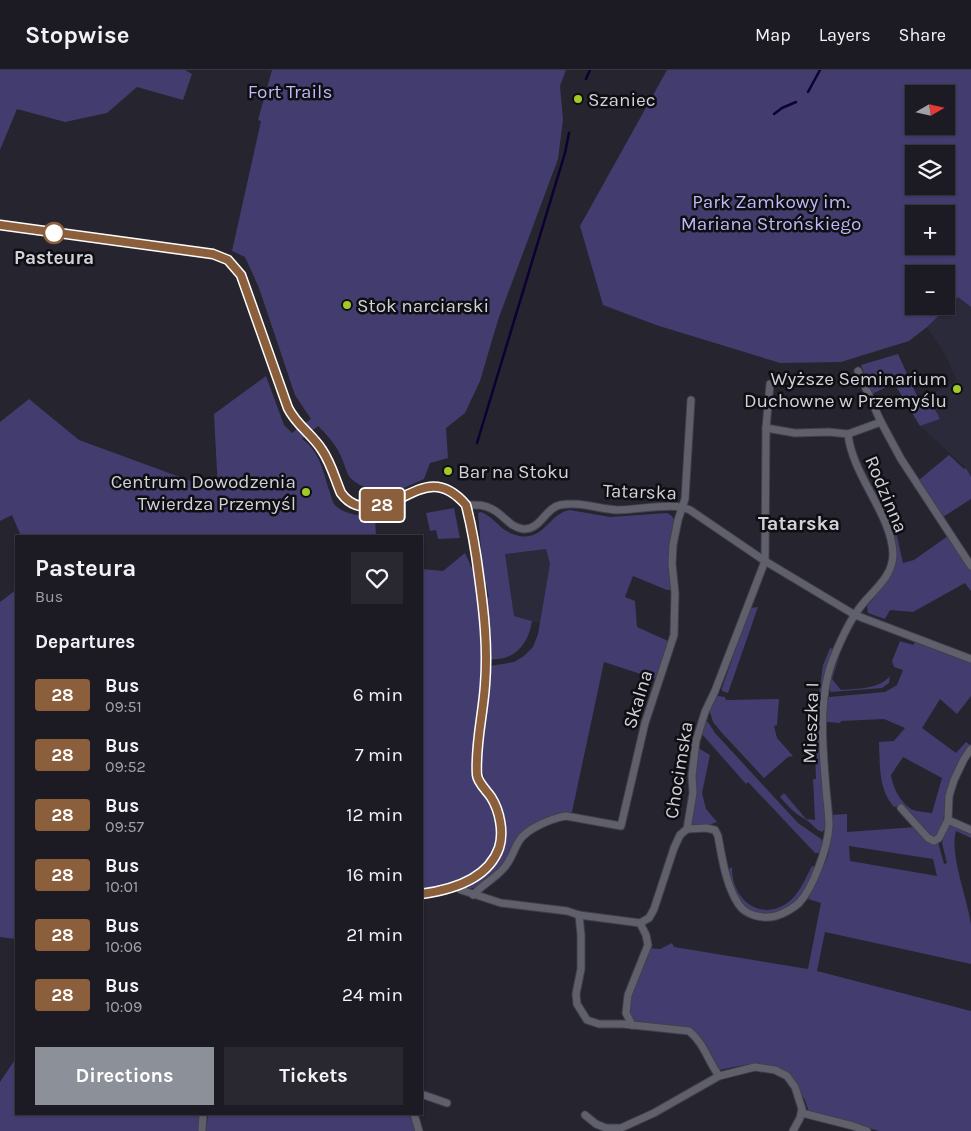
<!DOCTYPE html>
<html lang="en">
<head>
<meta charset="utf-8">
<style>
  :root { --surface:#1c1b23; --page:#292830; --text:#f1f3f6; --muted:#a0a1a6; --line:#3a3941; --accent:#8c9099 }
  body { margin:0; font-family:Karla,sans-serif; background:var(--page); color:var(--text); height:100vh; display:flex; flex-direction:column; font-size:19px; white-space:nowrap }
  * { box-sizing:border-box; margin:0 }
  p { font-size:16px; color:var(--muted) }
  .icon { flex:none; width:28px; height:28px; fill:none; stroke:currentColor; stroke-width:2; stroke-linecap:round; stroke-linejoin:round }
  .map { position:relative; flex:1; overflow:hidden }
  .panel { position:absolute; left:15px; top:465px; width:408px; height:580px; display:flex; flex-direction:column; background:var(--surface); border-radius:0px; box-shadow:0 1px 4px #0004,0 0 0 1px var(--line) }
  .panel>* { flex:none }
  .badge { padding:0 10px; border-radius:4px; font-size:18px; line-height:32px }
  .needle { width:32px; rotate:81deg }
  .fabs { position:absolute; left:905px; top:15px; display:grid; gap:10px }
  .fabs a { display:grid; place-items:center; width:50px; height:50px; border-radius:0px; background:var(--surface); box-shadow:0 1px 4px #0004,0 0 0 1px var(--line); font-size:25px }
  .map>.badge { position:absolute; translate:-50% -50%; box-shadow:0 0 0 2px #fff }
  h2 { padding:0 20px; font-size:19px; line-height:45px }
  .round { display:grid; place-items:center; flex:none; width:52px; height:52px; border-radius:0px; background:var(--page) }
  .summary { display:flex; align-items:center; justify-content:space-between; height:85px; padding:0 20px }
  h1 { font-size:24px; font-weight:700; line-height:38px }
  .button { display:flex; gap:10px; margin-top:auto; padding:10px 20px }
  .button a { flex:1; height:58px; border-radius:0px; background:var(--accent); color:#fff; font-size:20px; font-weight:700; line-height:58px; text-align:center }
  .button a+a { background:var(--page); color:var(--text) }
  ul { padding:0; list-style:none }
  li { display:flex; align-items:center; gap:15px; height:60px; padding:0 20px }
  li div { flex:1 }
  li b { display:block; font-size:19px }
  li em { font-style:normal }
  li .badge { min-width:55px; font-weight:700; text-align:center }
  header { display:flex; align-items:center; gap:30px; box-sizing:border-box; height:70px; padding:0 25px; background:var(--surface); border-bottom:1px solid var(--line) }
  header strong { font-size:24px }
  nav { display:flex; gap:28px; margin-inline-start:auto; font-size:18px }
  .map>svg:first-child { display:block }
</style>
</head>
<body>
<header>
<strong>Stopwise</strong>
<nav><a>Map</a><a>Layers</a><a>Share</a></nav>
</header>
<div class="map">
<svg width="971" height="1061" viewBox="0 0 971 1061">
  <rect width="100%" height="100%" fill="#25242f"/>
  <g fill="#2b2a3b">
    <path d="M958,227L971,237V407L966,398L920,356L940,349L928,326L957,311L946,286L927,257Z"/>
    <path d="M546,479L550,494L540,553L514,546L505,484Z"/>
  </g>
  <g fill="#423d6e" fill-rule="evenodd">
    <path d="M0,0H185L192,4L183,30L137,17L107,43L65,52L17,39L0,80Z"/>
    <path d="M272,0H566L560,16L563,50L558,89L498,250L480,311L465,343L446,358L448,388L430,393L424,409L383,427L374,425L375,420C340,411 351,401 336,377C331,369 324,362 318,356L302,369C319,380 323,401 329,420C331,425 332,434 337,437C347,445 363,446 375,448L376,466H21L12,445L0,451V352L29,329L79,370L218,421L214,344L266,306L284,355L292,363L311,349L295,325L259,218L245,187L232,181L261,51L258,50Z"/>
    <path d="M667,0H971V237L958,227L927,257L909,271L841,292L780,293L656,255L603,235L580,156ZM914,24H946V56H914ZM914,84H946V116H914ZM914,144H946V176H914ZM914,204H946V236H914Z"/>
    <path d="M898,284L918,328L928,326L940,349L920,356L894,313L872,324L861,295Z"/>
    <path d="M949,385L964,399L966,398L971,407V429L943,447L919,410Z"/>
    <path d="M874,418L894,453L903,493L914,490L948,466L971,501V521L965,513L913,542L890,540L885,549L868,543L867,536C894,505 905,491 887,450C883,440 876,428 874,418Z"/>
    <path d="M454,438L460,468L438,469L436,460L430,461L426,443Z"/>
    <path d="M570,440L610,447L667,443L672,446L674,450L668,495L671,520H667L633,506L625,527L635,531L637,557L668,571L656,609L604,592L572,742C555,745 534,751 521,763C515,769 513,779 509,787C501,802 483,817 466,820L465,817C478,812 487,804 495,793C506,777 510,755 501,737C497,728 489,720 485,710C482,702 482,692 482,683L490,596L514,592L524,586L533,577L538,564L550,494L546,479L505,484L514,546L532,551C529,573 514,592 490,589L491,565L486,527H489L486,514H484L478,443L481,442C494,447 500,460 513,464C543,476 548,443 570,440Z"/>
    <path d="M465,483L480,516L485,552L477,708L497,741L499,778L477,806L421,824V499L443,501Z"/>
    <path d="M16,520V869L0,867V532Z"/>
    <path d="M758,537L728,623L722,621V618L750,538Z"/>
    <path d="M900,571L913,575L915,572L971,593V626L957,644L940,629L922,658L956,683L966,672L970,675C946,707 951,734 937,768L931,767L902,735L894,737C878,719 880,694 879,672L894,671L905,658L884,649L841,651L840,653L827,652V633L829,627L885,622L897,615L903,600L894,597L892,591ZM903,687L942,708L932,743C926,742 916,742 911,739C900,732 893,718 891,705Z"/>
    <path d="M830,578L833,579C810,633 821,701 826,758L822,762C815,760 812,753 805,749C795,744 788,736 780,727L784,723L806,749L815,750L813,709H816L814,659L823,595Z"/>
    <path d="M841,582L832,609L841,620C858,618 878,620 890,606L889,613L882,618L831,622L829,618L832,605Z"/>
    <path d="M718,626L725,627L726,630L779,629L777,655L774,656L777,668L793,686L788,687L764,708L722,663L713,652L709,639L714,629Z"/>
    <path d="M705,652H708L715,663L798,753L821,769L823,773L822,783H815L748,712L746,714L701,663Z"/>
    <path d="M698,678L710,685L702,723L706,739L717,752L706,756H693L691,752Z"/>
    <path d="M847,744V762L916,757L938,772L944,794L947,793L942,773L948,756L952,755L971,764V768L956,761C949,784 968,830 971,855C971,868 971,881 971,894L825,862L817,901L971,941V1061H879L809,1042L805,1030L789,1005L761,994H750L719,1000L699,965L693,961L635,953C631,949 628,945 628,939C626,923 643,894 649,878L660,879L672,873L674,877L808,899L821,833L808,829L828,786L831,766L830,745ZM849,776L933,789L937,806L850,791Z"/>
    <path d="M812,796L816,797C809,811 801,828 788,838C773,850 747,845 737,828C732,820 731,808 729,799L732,797C731,831 764,855 792,829C801,820 806,807 812,796Z"/>
    <path d="M16,988V1044H203L202,1061H0V1012Z"/>
    <path d="M208,1044H411L417,1061H206Z"/>
  </g>
  <g fill="none" stroke-linecap="round" stroke-linejoin="round">
    <g stroke="#0e0032" stroke-width="2.5">
      <path d="M586,9L590,0"/>
      <path d="M808,22L820,0"/>
      <path d="M774,44L782,38L796,32"/>
      <path d="M477,373L565,83L569,63"/>
    </g>
    <defs>
      <g id="street">
        <path d="M0,155L213,184L228,190L241,205L288,338C297,356 312,364 322,380C331,393 335,409 341,423C346,430 351,434 360,436C401,446 426,389 465,435C472,458 476,482 479,506C484,542 488,578 485,615C482,645 475,676 477,705C478,713 487,721 491,727C500,741 504,763 499,778C488,809 451,820 421,824"/>
        <path d="M858,301L881,352L901,389L971,496"/>
        <path d="M766,358L795,363L829,362L848,364L881,352"/>
        <path d="M465,435C475,435 483,434 492,439C503,444 509,457 523,459C541,460 545,438 560,435C580,431 598,439 617,440C638,440 661,434 682,437L690,440L765,491L855,545L971,589"/>
        <path d="M901,738L928,768L934,771L939,768L948,750L949,726L954,710L964,689L971,679"/>
        <path d="M948,750L971,760"/>
        <path d="M687,759L706,758L715,760L718,766C722,788 726,816 739,835C747,846 763,849 776,846C785,843 792,839 799,833C813,818 828,777 829,756C829,744 827,731 826,719C823,682 819,642 828,605C832,588 847,555 858,540C870,522 893,509 893,484C892,445 852,405 848,364"/>
        <path d="M457,815L461,820L501,833L567,841L579,845L640,853"/>
        <path d="M473,825C482,815 494,809 503,799C511,791 513,781 519,771C526,759 552,748 566,746L621,756L645,653L674,565L675,523L672,494L673,475L678,450L685,429L691,330"/>
        <path d="M579,845L581,865V899L576,924L577,934L587,950L599,954H623L689,961C704,973 708,991 719,1006"/>
        <path d="M640,853L649,848L654,839L674,778L680,765L687,759L693,723L692,706L696,671L705,642L715,621L765,491L766,358L770,314"/>
        <path d="M632,955L626,943L628,925L648,875L646,865L640,853"/>
        <path d="M421,1024L447,1033"/>
        <path d="M802,1043L853,1056L867,1061"/>
        <path d="M414,1044L419,1061"/>
        <path d="M585,1045L596,1054L606,1058H621L654,1043L719,1006L755,997L775,1000L787,1006L795,1017L802,1039L800,1048L793,1061"/>
        <path d="M202,1061L203,1044"/>
      </g>
    </defs>
    <use href="#street" stroke="#414049" stroke-width="9"/>
    <use href="#street" stroke="#605f6c" stroke-width="7"/>
  </g>
  <g fill="none" stroke-linecap="round" stroke-linejoin="round">
    <defs>
      <path id="line" d="M0,155L213,184L228,190L241,205L288,338C297,356 312,364 322,380C331,393 335,409 341,423C346,430 351,434 360,436C401,446 426,389 466,435C472,458 476,482 479,506C484,542 488,578 485,615C483,645 475,675 477,705C478,713 487,721 491,727C500,741 504,763 499,778C488,809 451,820 421,824"/>
    </defs>
    <use href="#line" stroke="#fff" stroke-width="11"/>
    <use href="#line" stroke="#8b5e3c" stroke-width="8"/>
  </g>
  <g fill="#a3c926" stroke="#0e0e13" stroke-width="2">
    <circle cx="578" cy="29" r="5"/>
    <circle cx="347" cy="235" r="5"/>
    <circle cx="957" cy="319" r="5"/>
    <circle cx="448" cy="401" r="5"/>
    <circle cx="306" cy="422" r="5"/>
  </g>
  <circle fill="#fff" stroke="#8b5e3c" stroke-width="2.5" cx="54" cy="163" r="10"/>
  <g text-anchor="middle" stroke-width="5" stroke-linejoin="round" paint-order="stroke">
    <g font-size="19" fill="#bcb9f7" stroke="#0e0e13">
      <text x="290" y="28">Fort Trails</text>
      <text x="771" y="138">Park Zamkowy im.<tspan x="771" dy="22">Mariana Strońskiego</tspan></text>
    </g>
    <g font-size="19" fill="#d1d1d8" stroke="#0e0e13" text-anchor="start">
      <text x="588" y="36">Szaniec</text>
      <text x="357" y="242">Stok narciarski</text>
      <text x="947" y="315" text-anchor="end">Wyższe Seminarium<tspan x="947" dy="22">Duchowne w Przemyślu</tspan></text>
      <text x="458" y="408">Bar na Stoku</text>
      <text x="296" y="418" text-anchor="end">Centrum Dowodzenia<tspan x="296" dy="22">Twierdza Przemyśl</tspan></text>
    </g>
    <g font-size="19" font-weight="bold" fill="#d1d1d8" stroke="#0e0e13">
      <text x="54" y="194">Pasteura</text>
    </g>
    <g font-size="19" fill="#d1d1d8" stroke="#0e0e13">
      <text transform="translate(640 421) rotate(2)" y="7">Tatarska</text>
      <text transform="translate(887 424) rotate(67)" y="7">Rodzinna</text>
      <text transform="translate(637 629) rotate(-73)" y="7">Skalna</text>
      <text transform="translate(810 653) rotate(-88)" y="7">Mieszka I</text>
      <text transform="translate(678 700) rotate(-81)" y="7">Chocimska</text>
    </g>
    <g font-size="20" font-weight="bold" fill="#d1d1d8" stroke="#0e0e13">
      <text x="799" y="460">Tatarska</text>
    </g>
  </g>
</svg>
<div class="fabs">
<a><svg class="needle" viewBox="-14 -14 28 28"><path d="M0-13l5 13h-10z" fill="#e53935"/><path d="M0 13l5-13h-10z" fill="#a0a1a6"/></svg></a>
<a><svg class="icon" aria-label="layers" viewBox="0 0 24 24"><path d="M12 4l9 5-9 5-9-5zM3 14l9 5 9-5"/></svg></a>
<a>+</a>
<a>−</a>
</div>
<b class="badge" style="left:382px;top:435px;background:#8b5e3c;color:#fff">28</b>
<section class="panel">
<div class="summary"><div><h1>Pasteura</h1><p>Bus</p></div><a class="round"><svg class="icon" aria-label="heart" viewBox="0 0 24 24"><path d="M12 20l-8-8c-3-5 5-10 8-4 3-6 11-1 8 4z"/></svg></a></div>
<h2>Departures</h2>
<ul>
<li><span class="badge" style="background:#8b5e3c;color:#fff">28</span><div><b>Bus</b><p>09:51</p></div><em>6 min</em></li>
<li><span class="badge" style="background:#8b5e3c;color:#fff">28</span><div><b>Bus</b><p>09:52</p></div><em>7 min</em></li>
<li><span class="badge" style="background:#8b5e3c;color:#fff">28</span><div><b>Bus</b><p>09:57</p></div><em>12 min</em></li>
<li><span class="badge" style="background:#8b5e3c;color:#fff">28</span><div><b>Bus</b><p>10:01</p></div><em>16 min</em></li>
<li><span class="badge" style="background:#8b5e3c;color:#fff">28</span><div><b>Bus</b><p>10:06</p></div><em>21 min</em></li>
<li><span class="badge" style="background:#8b5e3c;color:#fff">28</span><div><b>Bus</b><p>10:09</p></div><em>24 min</em></li>
</ul>
<div class="button"><a>Directions</a><a>Tickets</a></div>
</section>
</div>
</body>
</html>
